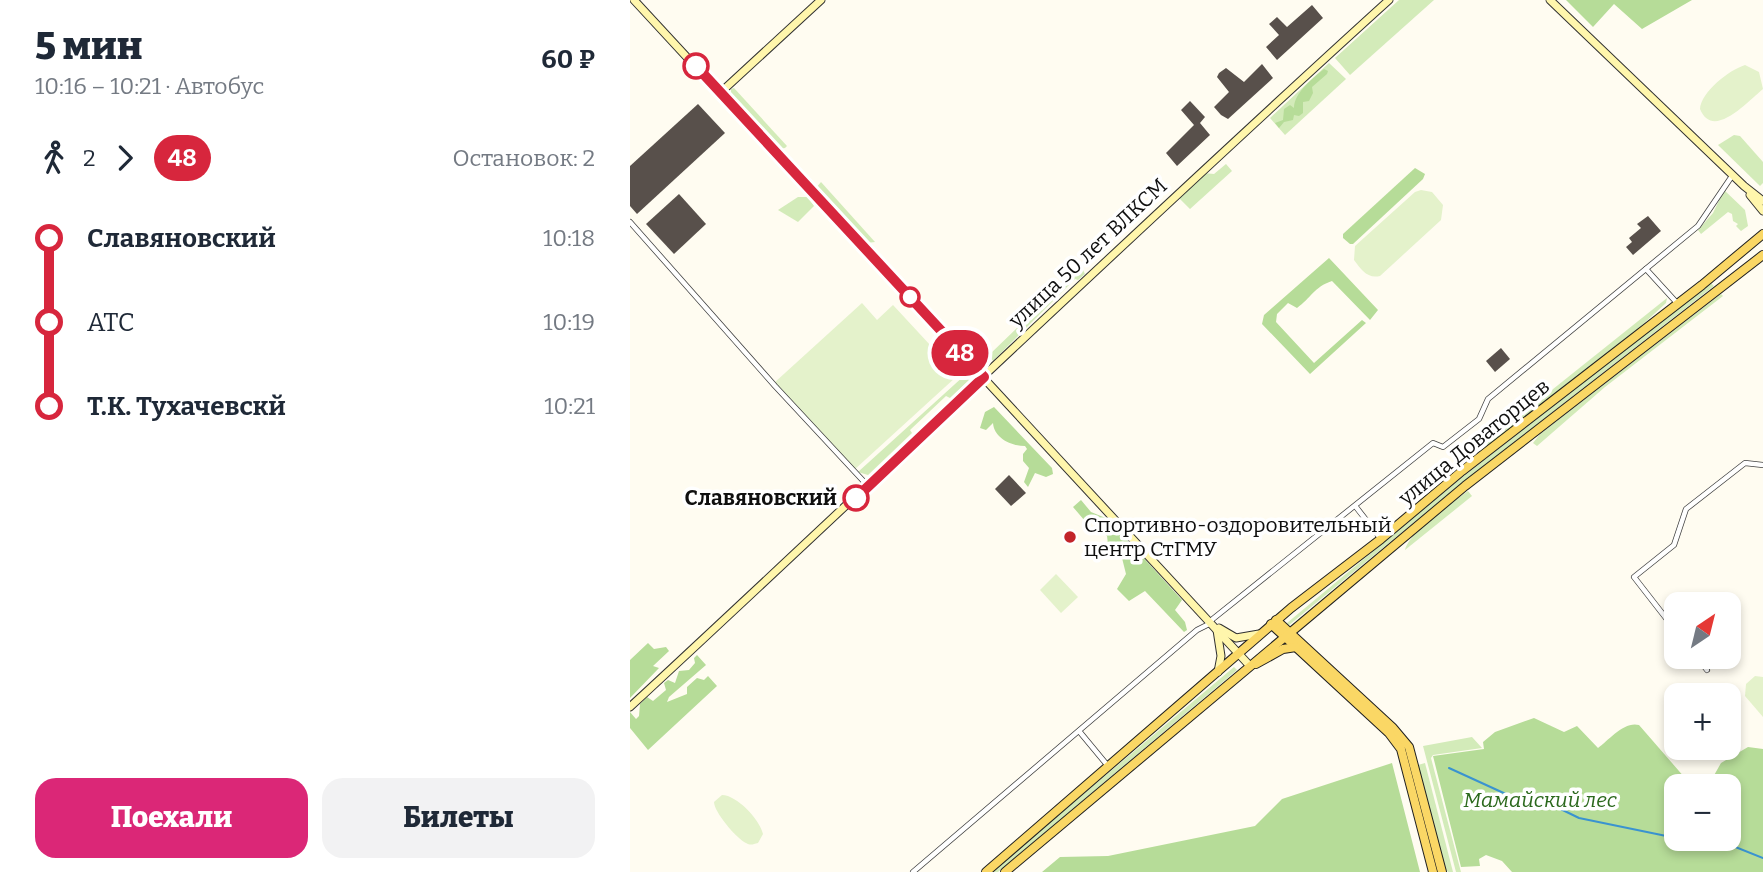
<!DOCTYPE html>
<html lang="ru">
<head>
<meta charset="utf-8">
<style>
  :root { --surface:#fff; --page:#f2f2f3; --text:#1f2937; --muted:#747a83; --accent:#db2777 }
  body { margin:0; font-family:Bitter,serif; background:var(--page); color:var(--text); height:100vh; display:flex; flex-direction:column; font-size:26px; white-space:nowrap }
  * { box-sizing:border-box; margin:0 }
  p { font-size:23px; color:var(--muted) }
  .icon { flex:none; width:38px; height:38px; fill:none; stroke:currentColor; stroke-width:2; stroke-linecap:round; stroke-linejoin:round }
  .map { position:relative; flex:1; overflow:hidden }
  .details { display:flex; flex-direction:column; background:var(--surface); width:630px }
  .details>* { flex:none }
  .badge { padding:0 14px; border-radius:23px; font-size:24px; line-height:46px }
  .needle { width:46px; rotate:35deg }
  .buttons { position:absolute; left:1034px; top:592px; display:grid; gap:14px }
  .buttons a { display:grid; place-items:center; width:77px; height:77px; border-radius:14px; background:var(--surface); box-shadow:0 4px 10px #0003; font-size:35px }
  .map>.badge { position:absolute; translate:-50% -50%; box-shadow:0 0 0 4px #fff }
  .legs { display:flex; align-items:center; gap:10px; height:77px; padding:0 35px; font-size:23px }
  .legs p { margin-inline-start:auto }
  .summary { display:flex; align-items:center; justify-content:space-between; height:119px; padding:0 35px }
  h1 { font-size:38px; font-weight:800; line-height:52px }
  .primary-button { display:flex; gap:14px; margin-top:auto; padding:14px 35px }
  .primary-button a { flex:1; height:80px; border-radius:21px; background:var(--accent); color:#fff; font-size:28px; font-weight:800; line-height:80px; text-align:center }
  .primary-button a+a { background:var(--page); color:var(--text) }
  ul { padding:0 35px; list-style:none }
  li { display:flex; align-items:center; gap:24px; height:84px; font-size:26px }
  li i { display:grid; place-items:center; width:10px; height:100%; margin:0 9px; background:currentColor }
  li i::after { content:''; width:18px; height:18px; margin:-9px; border:5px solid; border-radius:50%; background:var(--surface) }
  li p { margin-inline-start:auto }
  li:first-child i { background:linear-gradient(#0000 50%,currentColor 0) }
  li:last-child i { background:linear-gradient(currentColor 50%,#0000 0) }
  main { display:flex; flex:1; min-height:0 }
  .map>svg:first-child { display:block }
</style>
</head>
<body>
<main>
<section class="details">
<div class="summary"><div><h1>5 мин</h1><p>10:16 – 10:21 · Автобус</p></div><b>60 ₽</b></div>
<div class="legs"><svg class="icon" aria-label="walk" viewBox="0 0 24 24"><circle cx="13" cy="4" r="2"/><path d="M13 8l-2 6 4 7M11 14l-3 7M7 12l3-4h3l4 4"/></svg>2<svg class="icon" aria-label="forward" viewBox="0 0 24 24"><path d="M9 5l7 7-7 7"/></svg><b class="badge" style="background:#d7263d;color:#fff">48</b><p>Остановок: 2</p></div>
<ul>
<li><i style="color:#d7263d"></i><b>Славяновский</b><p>10:18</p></li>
<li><i style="color:#d7263d"></i><span>АТС</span><p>10:19</p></li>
<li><i style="color:#d7263d"></i><b>Т.К. Тухачевскй</b><p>10:21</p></li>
</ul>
<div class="primary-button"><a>Поехали</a><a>Билеты</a></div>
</section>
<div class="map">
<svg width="1133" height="872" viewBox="0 0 1133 872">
  <rect width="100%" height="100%" fill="#fffcf1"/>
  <g fill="#d3ebb9">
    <path d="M769,0H804L720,75L705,58Z"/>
    <path d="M699,63L716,79L655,135L640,118Z"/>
    <path d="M104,88L157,146L155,148L149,149L101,96V89Z"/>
    <path d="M1104,135L1110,136L1133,162V183L1130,186L1088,145Z"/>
    <path d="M596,164L602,171L560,209L548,197L574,173L584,174Z"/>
    <path d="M191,182L245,242L236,243L186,188Z"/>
    <path d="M1094,190L1115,210L1118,226L1111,231L1106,226L1108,224L1103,221L1102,214L1098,212L1071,234L1068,230L1083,213Z"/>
    <path d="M168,197H178L184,206L168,222L148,210Z"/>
    <path d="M451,266L455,274L448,280L445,279L363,361L359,355Z"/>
    <path d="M1081,283L1084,286L833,482L658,626L657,623L830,479Z"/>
    <path d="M1091,294L1093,296L975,387L907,446L903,443L910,434Z"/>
    <path d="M1037,298L1036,303L1010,327L850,452L848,449Z"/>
    <path d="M335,375L339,380L320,398L316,396L280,430L282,433L238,475L228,472Z"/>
    <path d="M838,491L842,496L775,550C780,531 821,503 838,491Z"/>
    <path d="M604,667L607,670L368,872H361Z"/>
    <path d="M842,737L852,748L803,755L801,758L831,872H826L793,746Z"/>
    <path d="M795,763L823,872H818L815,868L788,765Z"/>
  </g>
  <g fill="#b6dc98">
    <path d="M936,0H1062L1012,29L984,4L963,27Z"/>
    <path d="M694,69L698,71L697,74L682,87L683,93L679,101L673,102V113L669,116L664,115L663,120L654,122L649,128L645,123L653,120L654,109L660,105L664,108C664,93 682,79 694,69Z"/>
    <path d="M785,168L795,174L793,179L723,244H720L713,238V234Z"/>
    <path d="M699,258L748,310L740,320L702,281C684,287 681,298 667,308L658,303L647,314L646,322L684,363L732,320L736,323L680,374L632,324L634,315Z"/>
    <path d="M364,407L422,468L423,474L416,477L405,473L398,487L394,482L399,468L393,461V454L397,449L395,446C381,446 364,438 363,423L356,430L350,428L355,412Z"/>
    <path d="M451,500L461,512L478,519L552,600L545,610L555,622L557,630L554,632L515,591L499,601L487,589L496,574L492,558L479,552L477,536L463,524V520L455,521L443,507Z"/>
    <path d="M18,643L24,649L36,647L39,651L23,666L29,668L0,698V660Z"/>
    <path d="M67,655L76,665L39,697L37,702L57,694V687L67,678L74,680L78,676L87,686L18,750L0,728V712L6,719L9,716L10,704L17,697L23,701L36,690L34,683L38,680L45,683L49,671L59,670L65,663L64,658Z"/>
    <path d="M904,718L934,732L947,726L968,748C979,740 994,721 1009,725L1062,786H1046V838H1099V786H1078L1091,763L1118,747L1133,749V872H882L872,861L856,855L849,859L850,866L831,867L803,756L854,749L853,742L865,732Z"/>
    <path d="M762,763L790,872H412L430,857L478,856L625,826L652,799Z"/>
  </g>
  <g fill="#e4f2cb">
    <path d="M1115,65L1129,72L1133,89C1118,101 1083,141 1070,109C1071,92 1099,70 1115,65Z"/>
    <path d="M791,190L802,192L813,205L811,220L750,276C737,279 731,269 724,260L725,246L785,192Z"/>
    <path d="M232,303L247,320L263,305L326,373V377L224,470L144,383Z"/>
    <path d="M426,574L448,597L431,613L410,590Z"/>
    <path d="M1125,676L1133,677V717L1115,696L1116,684Z"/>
    <path d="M92,795C107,795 130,820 133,834L128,843C123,844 121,846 116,843C107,839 84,812 84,802Z"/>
  </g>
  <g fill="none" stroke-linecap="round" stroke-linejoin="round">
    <g stroke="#3a93d0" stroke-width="2">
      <path d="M819,768L878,795L906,797L949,818L1046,838"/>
      <path d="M1083,838L1133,858"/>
    </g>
  </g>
  <g fill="#58504b">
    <path d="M682,5L693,18L647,60L636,47L649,35L639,24L647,17L657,27Z"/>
    <path d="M632,64L643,78L598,119L591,115L584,107L599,92L587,77L589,73L596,68L614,82Z"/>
    <path d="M560,101L575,117L570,123L580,135L547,166L536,153L564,125L551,110Z"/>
    <path d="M68,104L95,133L7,214L0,206V166Z"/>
    <path d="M49,194L76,224L44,254L16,224Z"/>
    <path d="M1018,216L1031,231L1003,255L996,247L1002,242L999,238L1011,228L1007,224Z"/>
    <path d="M871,348L880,359L865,372L856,361Z"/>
    <path d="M379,475L396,493L381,506L365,489Z"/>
  </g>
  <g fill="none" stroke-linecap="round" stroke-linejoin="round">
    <defs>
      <g id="street">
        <path d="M0,222L145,386L238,486"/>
        <path d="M1016,269L1047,303"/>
        <path d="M726,507L751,539"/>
        <path d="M579,622L803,443L813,447L849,419L858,399L1068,226L1102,176"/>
        <path d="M1046,631L1004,577L1044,545L1056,509L1115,463L1133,465"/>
        <path d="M1066,656L1077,670"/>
        <path d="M449,731L478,766"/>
        <path d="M283,872L567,630L579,624"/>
      </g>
      <g id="secondary">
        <path d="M4,0L620,666"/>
        <path d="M920,0L1114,186L1133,201"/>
        <path d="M90,93L191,0"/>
        <path d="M1120,195L1133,211"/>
        <path d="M589,628L606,638L629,634"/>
        <path d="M587,630L591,656L588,672"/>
        <path d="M0,707C254,472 503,232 759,0"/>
      </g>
      <g id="primary">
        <path d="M646,620L763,728L779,747L812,872"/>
        <path d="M641,624L759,733L771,749L803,872"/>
        <path d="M626,664L653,649L666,647"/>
        <path d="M356,872L661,608L751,539L832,471L1072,285L1133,234"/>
        <path d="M375,872L835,486L1133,255"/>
      </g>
    </defs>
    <use href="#street" stroke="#424242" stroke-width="6"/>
    <use href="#secondary" stroke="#313131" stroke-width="9"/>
    <use href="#primary" stroke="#202020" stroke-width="10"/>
    <use href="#street" stroke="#fff" stroke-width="4.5"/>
    <use href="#secondary" stroke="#fff6ac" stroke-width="7"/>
    <use href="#primary" stroke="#fad765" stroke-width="8"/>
  </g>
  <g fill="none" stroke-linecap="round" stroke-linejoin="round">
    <defs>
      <path id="line-1" d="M66,66L354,377L226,498"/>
    </defs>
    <use href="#line-1" stroke="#fff" stroke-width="16"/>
    <use href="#line-1" stroke="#d7263d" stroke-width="10"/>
  </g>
  <g fill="#fff" stroke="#d7263d" stroke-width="3.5">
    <circle cx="66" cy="66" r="12"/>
    <circle cx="280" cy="297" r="9"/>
    <circle cx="226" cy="498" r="12"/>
  </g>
  <circle fill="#c2242a" stroke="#fff" stroke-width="2.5" cx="440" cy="537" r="7"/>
  <g text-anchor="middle" stroke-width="7" stroke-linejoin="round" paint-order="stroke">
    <g font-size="21" fill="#0f0f0f" stroke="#fff">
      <text transform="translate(458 253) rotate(-43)" y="7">улица 50 лет ВЛКСМ</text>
      <text transform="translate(844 442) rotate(-39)" y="7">улица Доваторцев</text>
    </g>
    <g font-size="21" font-weight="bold" fill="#0f0f0f" stroke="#fff" text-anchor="end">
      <text x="207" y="505">Славяновский</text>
    </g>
    <g font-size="21" fill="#0f0f0f" stroke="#fff" text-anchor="start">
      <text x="454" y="532">Спортивно-оздоровительный<tspan x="454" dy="24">центр СтГМУ</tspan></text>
    </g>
    <g font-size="21" font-style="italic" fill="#2c691d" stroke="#fff">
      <text x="910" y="807">Мамайский лес</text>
    </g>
  </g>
</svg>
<div class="buttons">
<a><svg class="needle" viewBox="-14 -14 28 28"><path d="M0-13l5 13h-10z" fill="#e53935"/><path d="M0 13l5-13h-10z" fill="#747a83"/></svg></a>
<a>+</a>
<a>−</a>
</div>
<b class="badge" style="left:330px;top:353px;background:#d7263d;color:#fff">48</b>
</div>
</main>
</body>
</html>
